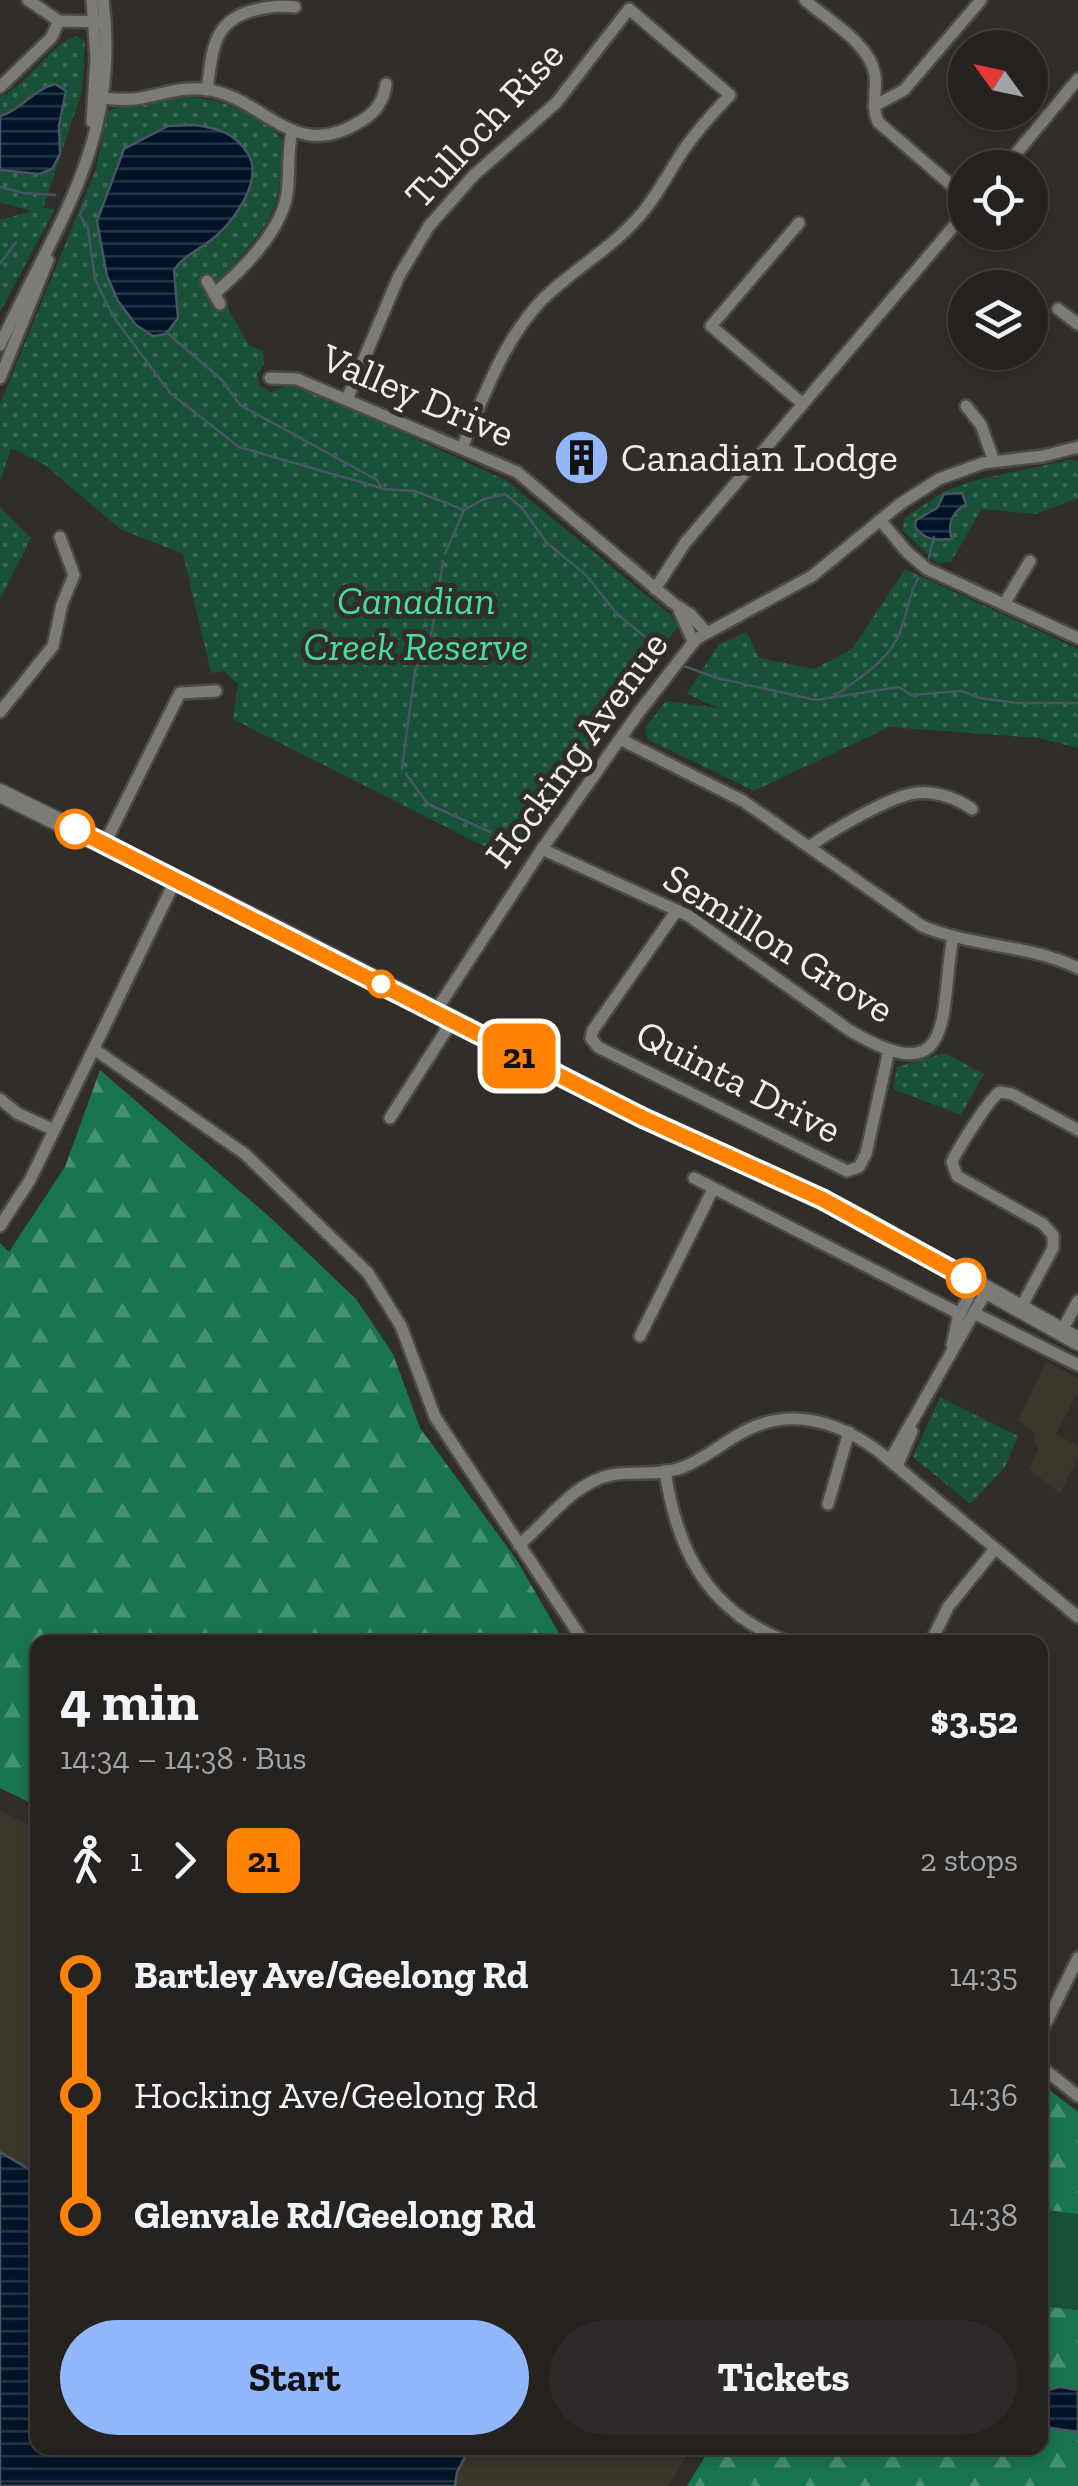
<!DOCTYPE html>
<html lang="en">
<head>
<meta charset="utf-8">
<style>
  :root { --surface:#252220; --page:#2d2a29; --text:#f1f3f6; --muted:#a3a4a5; --line:#423f3e; --accent:#92b7fd }
  body { margin:0; font-family:"Zilla Slab",serif; background:var(--page); color:var(--text); height:100vh; display:flex; flex-direction:column; font-size:38px; white-space:nowrap }
  * { box-sizing:border-box; margin:0 }
  p { font-size:32px; color:var(--muted) }
  .icon { flex:none; width:55px; height:55px; fill:none; stroke:currentColor; stroke-width:2; stroke-linecap:round; stroke-linejoin:round }
  .map { position:relative; flex:1; overflow:hidden }
  .drawer { position:absolute; left:30px; top:1635px; width:1018px; height:820px; display:flex; flex-direction:column; background:var(--surface); border-radius:20px; box-shadow:0 5px 15px #0003,0 0 0 2px var(--line) }
  .drawer>* { flex:none }
  .badge { padding:0 20px; border-radius:15px; font-size:35px; line-height:65px }
  .needle { width:65px; rotate:303deg }
  .buttons { position:absolute; left:948px; top:30px; display:grid; gap:20px }
  .buttons a { display:grid; place-items:center; width:100px; height:100px; border-radius:50%; background:var(--surface); box-shadow:0 5px 15px #0003,0 0 0 2px var(--line); font-size:50px }
  .map>.badge { position:absolute; translate:-50% -50%; box-shadow:0 0 0 5px #fff }
  .legs { display:flex; align-items:center; gap:15px; height:110px; padding:0 30px; font-size:32px }
  .legs p { margin-inline-start:auto }
  .head { display:flex; align-items:center; justify-content:space-between; height:170px; padding:0 30px }
  h1 { font-size:55px; font-weight:700; line-height:75px }
  .cta { display:flex; gap:20px; margin-top:auto; padding:20px 30px }
  .cta a { flex:1; height:115px; border-radius:60px; background:var(--accent); color:#111; font-size:40px; font-weight:700; line-height:115px; text-align:center }
  .cta a+a { background:var(--page); color:var(--text) }
  ul { padding:0 30px; list-style:none }
  li { display:flex; align-items:center; gap:35px; height:120px; font-size:38px }
  li i { display:grid; place-items:center; width:15px; height:100%; margin:0 12px; background:currentColor }
  li i::after { content:''; width:25px; height:25px; margin:-12px; border:8px solid; border-radius:50%; background:var(--surface) }
  li p { margin-inline-start:auto }
  li:first-child i { background:linear-gradient(#0000 50%,currentColor 0) }
  li:last-child i { background:linear-gradient(currentColor 50%,#0000 0) }
  .map>svg:first-child { display:block }
</style>
</head>
<body>
<div class="map">
<svg width="1078" height="2486" viewBox="0 0 1078 2486">
  <defs>
    <pattern id="forest-firs" width="22" height="20" patternUnits="userSpaceOnUse" patternTransform="scale(2.5)"><rect width="22" height="20" fill="#197551"/><path d="M5 1l3.5 6h-7zM16 11l3.5 6h-7z" fill="#469073"/></pattern>
    <pattern id="park-dots" width="8" height="8" patternUnits="userSpaceOnUse" patternTransform="scale(2.5)"><rect width="8" height="8" fill="#185038"/><path d="M2 2h.1M6 6h.1" fill="none" stroke="#3a6a55" stroke-width="1.8" stroke-linecap="round"/></pattern>
    <pattern id="water-rules" width="6" height="5" patternUnits="userSpaceOnUse" patternTransform="scale(2.5)"><rect width="6" height="5" fill="#001428"/><path d="M0 2.5h6" fill="none" stroke="#263647"/></pattern>
  </defs>
  <rect width="100%" height="100%" fill="#312e2a"/>
  <g fill="#3c372d">
    <path d="M1046,1362L1078,1378V1392L1056,1434L1078,1446V1457L1060,1493L1029,1469L1039,1447L1033,1442L1036,1435L1018,1420Z"/>
    <path d="M0,1810L37,1829L38,2448H691L668,2486H0Z"/>
  </g>
  <path fill="#185038" d="M1040,2209L1078,2214V2310L1040,2306Z"/>
  <g fill="url(#forest-firs)">
    <path d="M100,1070L272,1219L356,1299L393,1354L420,1428L516,1559L564,1642H38L37,1806L0,1788V1243L9,1252L65,1167Z"/>
    <path d="M1040,2083L1078,2112V2214L1040,2209Z"/>
    <path d="M1040,2306L1078,2310V2390L1060,2387L1040,2392Z"/>
    <path d="M1040,2419L1051,2428L1078,2432V2486H687L710,2448H1001L1006,2451L1040,2448Z"/>
  </g>
  <g fill="url(#park-dots)">
    <path d="M77,36L85,41L82,91L43,208L55,209L0,312V220L32,211L0,202V97C29,85 50,43 77,36Z"/>
    <path d="M184,97C221,98 257,112 282,139C281,218 271,220 222,278L217,281L210,277L201,281L214,310L225,303L249,345L263,351L264,364L257,375L260,386L271,392L291,384L299,385L507,481L680,623L513,861L233,719L238,684L224,671L211,673L183,554L120,529L45,465L11,448L0,482V404L96,169L107,112C117,105 169,99 184,97Z"/>
    <path d="M1069,460L1078,461V498L1036,514L982,509L951,562L937,563L903,531L904,518L945,491L976,480Z"/>
    <path d="M0,507L31,538L0,599Z"/>
    <path d="M905,569L1078,649V748L1039,738L889,727L754,791L647,739L645,728L666,701L718,708L687,694L719,644L747,632L759,658L814,669L852,649Z"/>
    <path d="M945,1053L984,1074L961,1115L893,1089L897,1067Z"/>
    <path d="M940,1397L1018,1436L1005,1467L970,1504L913,1457Z"/>
  </g>
  <g fill="url(#water-rules)" stroke="#485663" stroke-width="2.5">
    <path d="M55,84L66,91L59,125L60,154L52,169L39,174L0,170V116C20,111 32,90 55,84Z"/>
    <path d="M195,125C218,128 235,133 248,154C264,179 235,219 216,236C202,249 186,253 174,270L178,318L166,334L153,336L136,325L118,301L107,276L97,221L124,149L168,126Z"/>
    <path d="M962,493L966,504C951,513 947,524 952,539C936,540 925,541 915,527L916,520L937,508L944,494Z"/>
    <path d="M0,2152L37,2174L38,2448H470L457,2472L455,2486H0Z"/>
    <path d="M1060,2387L1078,2390V2432L1051,2428L1040,2419V2392Z"/>
  </g>
  <g fill="none" stroke-linecap="round" stroke-linejoin="round">
    <g stroke="#485663" stroke-width="2.5">
      <path d="M0,187L23,193L55,195"/>
      <path d="M86,201L80,215L88,229L95,279L113,316L170,393L239,447L381,488"/>
      <path d="M0,264L16,242"/>
      <path d="M166,332L222,380L240,405L377,480L382,489L415,491L464,510L484,499L505,494L522,508L547,543L586,575L617,614L668,655"/>
      <path d="M445,554L464,510"/>
      <path d="M928,561L934,537"/>
      <path d="M639,664L652,644"/>
      <path d="M684,666L717,678L816,700L899,687L911,695L961,691L980,698L1016,703H1078"/>
      <path d="M831,698C854,682 884,664 897,639C907,620 907,598 918,578"/>
      <path d="M586,749L636,669"/>
      <path d="M402,768L415,671L432,631L443,561"/>
      <path d="M406,774L428,804L490,832"/>
    </g>
    <defs>
      <g id="street">
        <path d="M28,0L59,21L102,22"/>
        <path d="M92,0L96,57L92,122"/>
        <path d="M805,0C827,20 870,43 875,75C877,91 871,107 878,122L965,197"/>
        <path d="M0,87L51,38L59,21"/>
        <path d="M207,90C212,56 211,24 248,12C264,7 278,5 295,7"/>
        <path d="M95,97C110,99 126,101 141,98C163,94 181,87 203,89C264,95 292,165 361,121C375,113 384,100 386,84"/>
        <path d="M874,106L904,90L981,0"/>
        <path d="M1004,168L1078,79"/>
        <path d="M799,223L711,326L803,404"/>
        <path d="M207,281L220,304"/>
        <path d="M214,294C242,270 281,232 287,194C290,173 287,153 292,132"/>
        <path d="M1058,309L1078,324"/>
        <path d="M0,345C56,224 121,141 103,0"/>
        <path d="M0,378L48,260"/>
        <path d="M270,378L297,379L517,472L673,603L690,614L706,632"/>
        <path d="M347,399L399,276L429,226L474,175L556,103L629,9L730,95C714,112 698,129 685,148C670,170 659,193 642,213C614,247 575,268 543,299C503,340 484,396 462,448"/>
        <path d="M966,406L981,425L994,461"/>
        <path d="M881,521L907,552L927,569L1078,638"/>
        <path d="M655,589L685,543L965,213"/>
        <path d="M1004,604L1030,561"/>
        <path d="M679,610L693,641"/>
        <path d="M0,712L53,646L62,604L74,575L60,537"/>
        <path d="M620,739L743,801L922,926C972,947 1028,944 1078,968"/>
        <path d="M105,843L180,693L216,691"/>
        <path d="M809,847C832,830 883,801 910,794C930,789 955,797 972,809"/>
        <path d="M542,849L689,916L849,1030C958,1095 939,1014 953,936"/>
        <path d="M677,910L593,1030L591,1038L598,1047L847,1171L859,1167L866,1154L889,1050"/>
        <path d="M435,1012L542,849L639,712L696,639L812,576L900,504L939,479L983,463L1043,456L1078,447"/>
        <path d="M94,1049L245,1154L368,1273L401,1326L435,1417L584,1642"/>
        <path d="M0,1099L17,1113L54,1130"/>
        <path d="M390,1118L452,1021"/>
        <path d="M694,1178L960,1314"/>
        <path d="M0,1226L30,1180L176,879"/>
        <path d="M1020,1309L1053,1248V1235L1043,1224L957,1176L952,1162C957,1150 991,1096 1000,1092L1012,1094L1078,1130"/>
        <path d="M974,1313L1078,1365"/>
        <path d="M1061,1332L1078,1301"/>
        <path d="M640,1336L713,1189"/>
        <path d="M952,1345L958,1318L975,1284"/>
        <path d="M890,1460L987,1290"/>
        <path d="M897,1466L912,1431"/>
        <path d="M665,1471C677,1551 708,1612 788,1642"/>
        <path d="M828,1504L849,1432"/>
        <path d="M519,1545C548,1521 573,1483 611,1475C634,1471 658,1476 681,1468C703,1460 721,1444 741,1433C789,1406 837,1421 878,1451L1078,1617"/>
        <path d="M931,1642L948,1607L995,1549"/>
        <path d="M1040,2035L1078,1958"/>
        <path d="M1040,2066L1078,2096"/>
      </g>
      <path id="secondary" d="M0,793L282,932L630,1111L850,1213L1078,1341"/>
    </defs>
    <use href="#street" stroke="#4c4a46" stroke-width="16"/>
    <use href="#secondary" stroke="#4c4a46" stroke-width="22"/>
    <use href="#street" stroke="#7d7b75" stroke-width="11"/>
    <use href="#secondary" stroke="#7d7b75" stroke-width="18"/>
  </g>
  <g fill="none" stroke-linecap="round" stroke-linejoin="round">
    <defs>
      <path id="line-1" d="M75,829L643,1118L822,1199L966,1278"/>
    </defs>
    <use href="#line-1" stroke="#fff" stroke-width="22"/>
    <use href="#line-1" stroke="#ff8200" stroke-width="15"/>
  </g>
  <defs>
    <symbol id="building-disc" viewBox="-11 -11 22 22"><circle r="9.5" fill="#92b7fd" stroke="#312e2a"/><path d="M-4-6H4V6H1V3H-1V6H-4ZM-2.5-4.3h1.7v1.8h-1.7ZM.8-4.3h1.7v1.8H.8ZM-2.5-1h1.7V.8h-1.7ZM.8-1h1.7V.8H.8Z" fill="#111"/></symbol>
  </defs>
  <g fill-rule="evenodd">
    <use href="#building-disc" x="550" y="426" width="63" height="63"/>
  </g>
  <g fill="#fff" stroke="#ff8200" stroke-width="5">
    <circle cx="75" cy="829" r="18"/>
    <circle cx="381" cy="984" r="12"/>
    <circle cx="966" cy="1278" r="18"/>
  </g>
  <g text-anchor="middle" stroke-width="10" stroke-linejoin="round" paint-order="stroke">
    <g font-size="40" fill="#f0efec" stroke="#312e2a">
      <text transform="translate(484 124) rotate(-47)" y="14">Tulloch Rise</text>
      <text transform="translate(418 395) rotate(23)" y="14">Valley Drive</text>
      <text transform="translate(576 749) rotate(-54)" y="14">Hocking Avenue</text>
      <text transform="translate(779 943) rotate(32)" y="14">Semillon Grove</text>
      <text transform="translate(739 1081) rotate(27)" y="14">Quinta Drive</text>
    </g>
    <g font-size="40" fill="#f0efec" stroke="#312e2a" text-anchor="start">
      <text x="621" y="471">Canadian Lodge</text>
    </g>
    <g font-size="40" font-style="italic" fill="#45dea0" stroke="#312e2a">
      <text x="416" y="614">Canadian<tspan x="416" dy="46">Creek Reserve</tspan></text>
    </g>
  </g>
</svg>
<div class="buttons">
<a><svg class="needle" viewBox="-14 -14 28 28"><path d="M0-13l5 13h-10z" fill="#e53935"/><path d="M0 13l5-13h-10z" fill="#a3a4a5"/></svg></a>
<a><svg class="icon" aria-label="locate" viewBox="0 0 24 24"><circle cx="12" cy="12" r="6"/><path d="M12 2v4M12 18v4M2 12h4M18 12h4"/></svg></a>
<a><svg class="icon" aria-label="layers" viewBox="0 0 24 24"><path d="M12 4l9 5-9 5-9-5zM3 14l9 5 9-5"/></svg></a>
</div>
<b class="badge" style="left:519px;top:1056px;background:#ff8200;color:#111">21</b>
<section class="drawer">
<div class="head"><div><h1>4 min</h1><p>14:34 – 14:38 · Bus</p></div><b>$3.52</b></div>
<div class="legs"><svg class="icon" aria-label="walk" viewBox="0 0 24 24"><circle cx="13" cy="4" r="2"/><path d="M13 8l-2 6 4 7M11 14l-3 7M7 12l3-4h3l4 4"/></svg>1<svg class="icon" aria-label="forward" viewBox="0 0 24 24"><path d="M9 5l7 7-7 7"/></svg><b class="badge" style="background:#ff8200;color:#111">21</b><p>2 stops</p></div>
<ul>
<li><i style="color:#ff8200"></i><b>Bartley Ave/Geelong Rd</b><p>14:35</p></li>
<li><i style="color:#ff8200"></i><span>Hocking Ave/Geelong Rd</span><p>14:36</p></li>
<li><i style="color:#ff8200"></i><b>Glenvale Rd/Geelong Rd</b><p>14:38</p></li>
</ul>
<div class="cta"><a>Start</a><a>Tickets</a></div>
</section>
</div>
</body>
</html>
